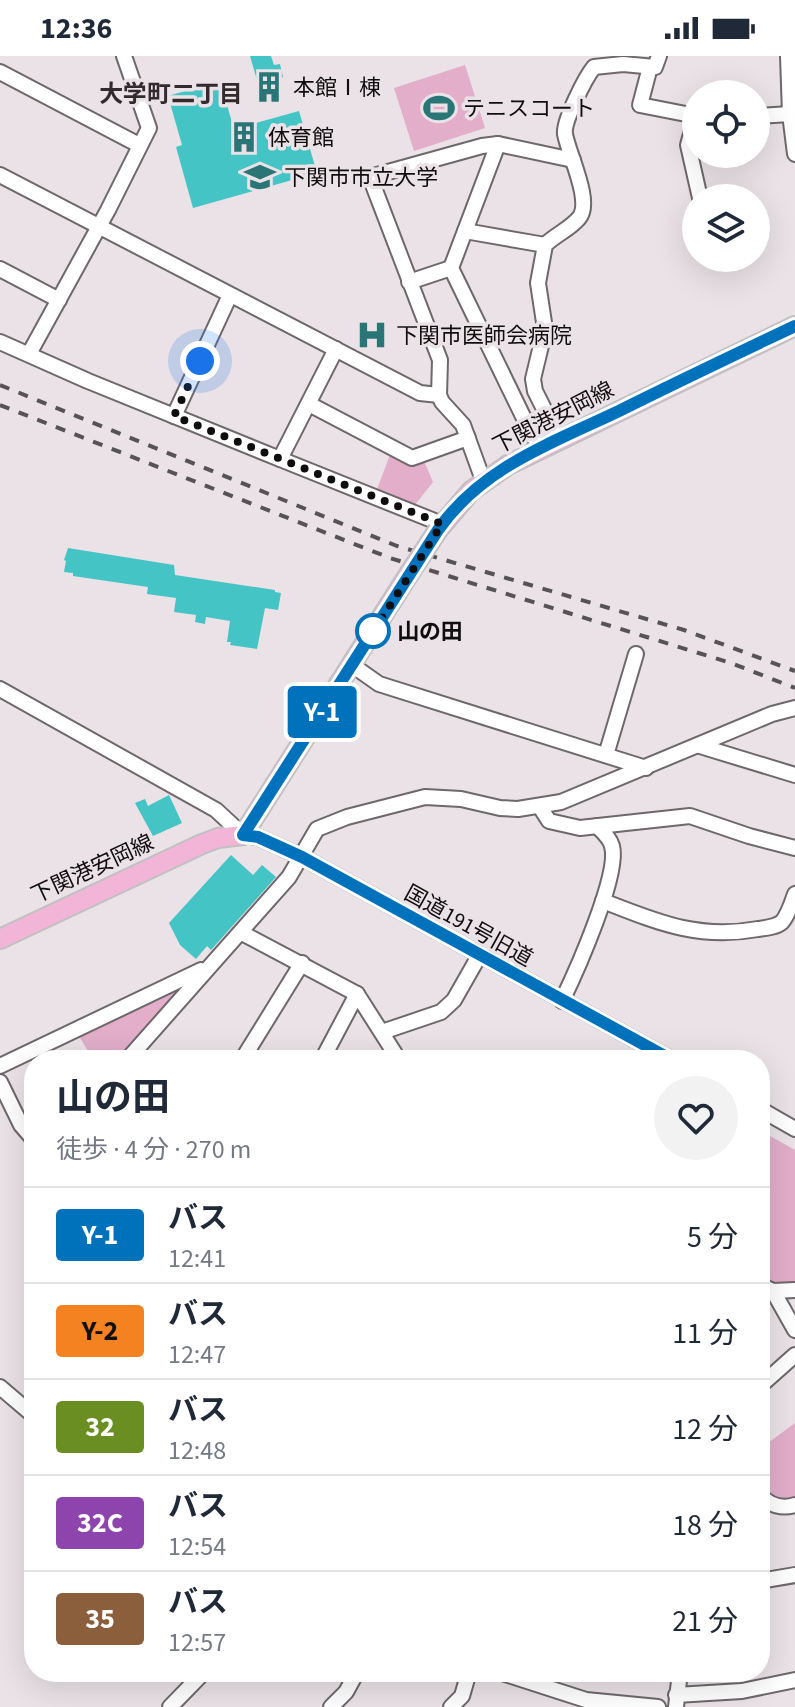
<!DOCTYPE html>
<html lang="ja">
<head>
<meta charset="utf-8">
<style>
  :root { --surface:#fff; --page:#f2f2f3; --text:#1f2937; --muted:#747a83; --line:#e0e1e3 }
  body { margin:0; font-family:"Source Sans 3","Noto Sans JP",sans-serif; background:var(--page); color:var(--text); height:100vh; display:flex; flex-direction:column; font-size:30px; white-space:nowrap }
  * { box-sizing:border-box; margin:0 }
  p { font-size:26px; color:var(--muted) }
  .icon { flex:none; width:44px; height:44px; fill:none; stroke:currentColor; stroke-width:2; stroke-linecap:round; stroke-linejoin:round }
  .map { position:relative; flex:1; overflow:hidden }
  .drawer { position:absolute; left:24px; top:994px; width:746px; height:632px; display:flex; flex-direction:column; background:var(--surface); border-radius:32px; box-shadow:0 8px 32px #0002 }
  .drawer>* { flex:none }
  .badge { padding:0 16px; border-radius:6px; font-size:28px; line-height:52px }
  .fabs { position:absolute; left:682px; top:24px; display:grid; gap:16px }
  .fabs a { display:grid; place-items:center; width:88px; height:88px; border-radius:50%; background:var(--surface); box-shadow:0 8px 32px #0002; font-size:40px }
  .you { position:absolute; width:40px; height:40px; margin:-20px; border:6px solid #fff; border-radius:50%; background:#1a73e8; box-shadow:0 0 0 12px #1a73e833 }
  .map>.badge { position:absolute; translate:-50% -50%; box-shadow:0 0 0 4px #fff }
  .round { display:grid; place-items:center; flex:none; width:84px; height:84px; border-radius:42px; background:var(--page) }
  .head { display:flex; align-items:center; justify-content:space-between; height:136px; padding:0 32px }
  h1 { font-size:38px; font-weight:700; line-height:60px }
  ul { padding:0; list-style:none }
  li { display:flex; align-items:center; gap:24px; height:96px; padding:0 32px; border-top:2px solid var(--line) }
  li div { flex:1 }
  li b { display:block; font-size:30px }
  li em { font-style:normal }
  li .badge { min-width:88px; font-weight:700; text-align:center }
  .status { display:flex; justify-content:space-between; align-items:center; height:56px; padding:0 40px; background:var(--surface); direction:ltr }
  .status svg { height:22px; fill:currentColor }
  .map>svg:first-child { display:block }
</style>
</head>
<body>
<div class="status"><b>12:36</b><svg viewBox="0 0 49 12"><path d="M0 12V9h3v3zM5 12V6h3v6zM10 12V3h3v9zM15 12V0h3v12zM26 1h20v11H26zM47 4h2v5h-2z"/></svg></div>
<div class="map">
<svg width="795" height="1651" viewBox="0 0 795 1651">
  <rect width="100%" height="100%" fill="#eae2e6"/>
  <g fill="#e2aeca">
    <path d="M465,9L485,72L414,95L394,32Z"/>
    <path d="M391,396L424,405L433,426L415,449L376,436Z"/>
    <path d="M183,929L184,932L121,1004H93L78,978Z"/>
    <path d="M770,1080L795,1094V1227L770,1229L760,1224V1098Z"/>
    <path d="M795,1367V1446L778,1445L762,1434L760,1393Z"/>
  </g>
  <g fill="#44c4c5">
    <path d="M250,0H271L274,9L280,8L283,21L276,23L281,40L263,45Z"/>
    <path d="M220,25L234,73L299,55L317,117L193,152L176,91L182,89L168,40Z"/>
    <path d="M68,492L174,509L175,519L275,534V536L281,537L278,554L265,552L257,593L230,589L231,586H227L230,565L206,561L205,568L195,566L196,559L174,556L176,542L147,538L148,531L73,520V517L64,516L66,505L64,504Z"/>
    <path d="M169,739L182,767L153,780L135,747L145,743L148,750Z"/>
    <path d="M231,799L253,819L262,809L276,821L211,894L207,890L196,903L180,889L169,867Z"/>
  </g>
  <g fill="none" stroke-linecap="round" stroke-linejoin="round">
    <defs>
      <g id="minor">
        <path d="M788,0L790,58L795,98"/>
        <path d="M650,11L640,49L696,60"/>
        <path d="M0,16L139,89"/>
        <path d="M696,60L688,89L700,142"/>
        <path d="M756,60L790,58"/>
        <path d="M498,88L451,212L533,381"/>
        <path d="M0,119L420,337L439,339"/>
        <path d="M465,175L545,189"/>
        <path d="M0,213L59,244"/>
        <path d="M409,226L451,212"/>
        <path d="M0,286L88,325L280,403L336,293"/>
        <path d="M29,298L108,154L149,72L124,0"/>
        <path d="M309,348L412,402L468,382"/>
        <path d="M174,360L230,239"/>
        <path d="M559,383L535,335L533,323L545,273L538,227L545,189C555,179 570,173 579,162C593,146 568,97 565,78C563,66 585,22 594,11L623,8L655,11L659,0"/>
        <path d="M280,403L442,468"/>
        <path d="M483,424L463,369L442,346L439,339L440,304L370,121L482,90L498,88L573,104"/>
        <path d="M352,609L379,628L646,712"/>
        <path d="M0,633L216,754L243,779L258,781L302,801L672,1004"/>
        <path d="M700,690L795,719"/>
        <path d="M606,699L636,598"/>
        <path d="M540,751L549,765L580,772L690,760L749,780L795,792"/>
        <path d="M603,845C657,866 698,884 758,873C766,872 776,871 782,866C788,859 792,847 795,838"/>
        <path d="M242,877L357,938L399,1004"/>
        <path d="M562,945C576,916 620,818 612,790C610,782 603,776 597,770"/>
        <path d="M382,976L441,956L454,944L479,900"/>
        <path d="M127,1004L289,821L317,773L347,761L425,741L461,743L500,752L518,753L561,746L772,658L795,652"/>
        <path d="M242,1004L302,907"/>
        <path d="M322,1004L357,938"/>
        <path d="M0,1010L201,914"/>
        <path d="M0,1026L21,1069L34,1084"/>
        <path d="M760,1053L795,1073"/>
        <path d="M760,1229L773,1235L795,1234"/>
        <path d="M773,1235L795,1274"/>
        <path d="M760,1330L795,1299"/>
        <path d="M0,1331L34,1360"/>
        <path d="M760,1439C769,1449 782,1453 795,1449"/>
        <path d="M760,1525L795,1519"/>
        <path d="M499,1616L586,1644L658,1651"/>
        <path d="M676,1639L742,1635L795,1624"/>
        <path d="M170,1651L204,1616"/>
        <path d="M331,1651L346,1636L357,1616"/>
        <path d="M451,1651L462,1640L469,1616"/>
        <path d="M676,1651L680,1616"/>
      </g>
      <g id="major">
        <path d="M438,474L471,435L508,409L795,270"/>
        <path d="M0,883L202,788L218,782L243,779L409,518"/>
      </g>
    </defs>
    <use href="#minor" stroke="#6e676b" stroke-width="18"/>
    <use href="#major" stroke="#c1c0c0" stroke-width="22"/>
    <use href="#minor" stroke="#fff" stroke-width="14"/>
    <use href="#major" stroke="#f2b5d8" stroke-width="18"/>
    <g stroke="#575254" stroke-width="4" stroke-dasharray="10 10" stroke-linecap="butt">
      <path d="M0,329L397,490L684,574L795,615"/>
      <path d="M0,349L390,502L731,607L795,632"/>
    </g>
    <defs>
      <path id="major-bridge" d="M409,518L438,474"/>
    </defs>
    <use href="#major-bridge" stroke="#c1c0c0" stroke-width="22" stroke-linecap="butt"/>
    <use href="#major-bridge" stroke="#f2b5d8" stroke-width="18"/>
  </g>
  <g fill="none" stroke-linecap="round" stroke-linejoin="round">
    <defs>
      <path id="line" d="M672,1004L302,801L258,781L243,779L438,474C482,411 552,387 619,355C677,326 736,298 795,270"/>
    </defs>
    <use href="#line" stroke="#fff" stroke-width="18"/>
    <use href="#line" stroke="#0072bc" stroke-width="12"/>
    <path stroke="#100d0e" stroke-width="8" stroke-dasharray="0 14.4" d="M200,305L174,360L442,468L366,587L373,575"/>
  </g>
  <defs>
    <symbol id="building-bare" viewBox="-9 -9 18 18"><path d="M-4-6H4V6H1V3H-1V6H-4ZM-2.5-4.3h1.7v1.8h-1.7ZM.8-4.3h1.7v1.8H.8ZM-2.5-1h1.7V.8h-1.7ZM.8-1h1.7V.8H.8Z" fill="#2a7575" stroke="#eae2e6" stroke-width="2.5" paint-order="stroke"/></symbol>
    <symbol id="stadium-bare" viewBox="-9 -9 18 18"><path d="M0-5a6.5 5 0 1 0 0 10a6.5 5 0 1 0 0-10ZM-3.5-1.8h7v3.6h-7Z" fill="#2a7575" stroke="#eae2e6" stroke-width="2.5" paint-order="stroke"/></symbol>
    <symbol id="university-bare" viewBox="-9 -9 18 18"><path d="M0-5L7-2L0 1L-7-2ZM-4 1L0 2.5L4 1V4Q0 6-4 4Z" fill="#2a7575" stroke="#eae2e6" stroke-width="2.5" paint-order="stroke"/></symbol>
    <symbol id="hospital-bare" viewBox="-9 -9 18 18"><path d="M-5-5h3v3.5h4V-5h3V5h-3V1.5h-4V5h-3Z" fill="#2a7575" stroke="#eae2e6" stroke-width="2.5" paint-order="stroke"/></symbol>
  </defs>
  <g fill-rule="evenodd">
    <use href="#building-bare" x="247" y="9" width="44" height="44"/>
    <use href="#stadium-bare" x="417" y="30" width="44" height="44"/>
    <use href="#building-bare" x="222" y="59" width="44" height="44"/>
    <use href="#university-bare" x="238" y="99" width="44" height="44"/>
    <use href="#hospital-bare" x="350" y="257" width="44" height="44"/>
  </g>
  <circle fill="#fff" stroke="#0072bc" stroke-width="4" cx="373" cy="575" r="16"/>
  <g text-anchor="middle" stroke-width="7" stroke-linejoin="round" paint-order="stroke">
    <g font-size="22" fill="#100d0e" stroke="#eae2e6" text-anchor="start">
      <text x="293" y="39">本館Ⅰ棟</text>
      <text x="463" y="60">テニスコート</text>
      <text x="268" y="89">体育館</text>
      <text x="284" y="129">下関市市立大学</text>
      <text x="396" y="287">下関市医師会病院</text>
    </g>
    <g font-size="22" fill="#100d0e" stroke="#eae2e6">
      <text transform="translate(553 361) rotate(-27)" y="8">下関港安岡線</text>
      <text transform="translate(92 812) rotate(-25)" y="8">下関港安岡線</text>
      <text transform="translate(469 869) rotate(29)" y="8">国道191号旧道</text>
    </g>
    <g font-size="22" font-weight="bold" fill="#100d0e" stroke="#eae2e6" text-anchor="start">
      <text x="397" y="583">山の田</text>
    </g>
    <g font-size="24" font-weight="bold" fill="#312b2e" stroke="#eae2e6">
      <text x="171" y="46">大学町二丁目</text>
    </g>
  </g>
</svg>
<div class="fabs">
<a><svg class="icon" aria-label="locate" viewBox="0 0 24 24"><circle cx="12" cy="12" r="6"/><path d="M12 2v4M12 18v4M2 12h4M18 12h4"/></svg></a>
<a><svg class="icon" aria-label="layers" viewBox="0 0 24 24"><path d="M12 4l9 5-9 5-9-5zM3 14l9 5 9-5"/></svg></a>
</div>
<div class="you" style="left:200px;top:305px"></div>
<b class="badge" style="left:322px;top:656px;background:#0072bc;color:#fff">Y-1</b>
<section class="drawer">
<div class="head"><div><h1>山の田</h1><p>徒歩 · 4 分 · 270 m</p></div><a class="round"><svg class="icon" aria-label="heart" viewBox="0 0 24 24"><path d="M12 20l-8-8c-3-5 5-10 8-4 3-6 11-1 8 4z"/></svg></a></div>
<ul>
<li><span class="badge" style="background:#0072bc;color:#fff">Y-1</span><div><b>バス</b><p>12:41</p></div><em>5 分</em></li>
<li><span class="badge" style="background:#f58220;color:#111">Y-2</span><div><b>バス</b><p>12:47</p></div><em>11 分</em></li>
<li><span class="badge" style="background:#6b8e23;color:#fff">32</span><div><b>バス</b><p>12:48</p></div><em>12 分</em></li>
<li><span class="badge" style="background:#8e44ad;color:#fff">32C</span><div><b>バス</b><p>12:54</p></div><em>18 分</em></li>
<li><span class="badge" style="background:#8b5e3c;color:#fff">35</span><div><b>バス</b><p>12:57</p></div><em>21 分</em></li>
</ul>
</section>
</div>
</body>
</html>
